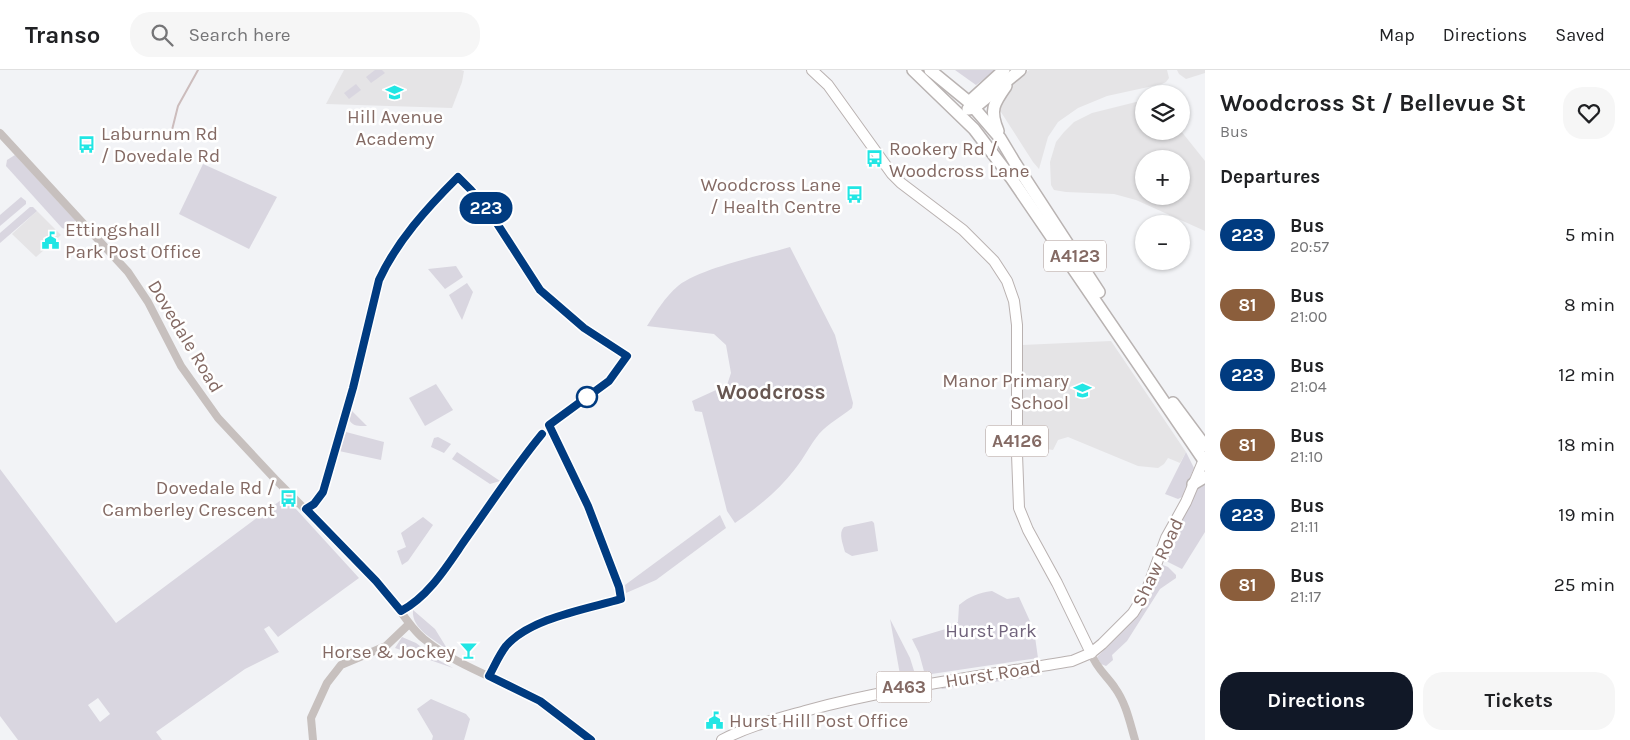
<!DOCTYPE html>
<html lang="en">
<head>
<meta charset="utf-8">
<style>
  :root { --surface:#fff; --page:#f6f6f6; --text:#202124; --muted:#757577; --line:#e0e0e0; --accent:#111827 }
  body { margin:0; font-family:Karla,sans-serif; background:var(--page); color:var(--text); height:100vh; display:flex; flex-direction:column; font-size:19px; white-space:nowrap }
  * { box-sizing:border-box; margin:0 }
  p { font-size:16px; color:var(--muted) }
  .icon { flex:none; width:28px; height:28px; fill:none; stroke:currentColor; stroke-width:2; stroke-linecap:round; stroke-linejoin:round }
  .map { position:relative; flex:1; overflow:hidden }
  .drawer { display:flex; flex-direction:column; background:var(--surface); width:425px }
  .drawer>* { flex:none }
  .badge { padding:0 10px; border-radius:16px; font-size:18px; line-height:32px }
  .tools { position:absolute; left:1135px; top:15px; display:grid; gap:10px }
  .tools a { display:grid; place-items:center; width:55px; height:55px; border-radius:50%; background:var(--surface); box-shadow:0 1px 4px #0004; font-size:25px }
  .map>.badge { position:absolute; translate:-50% -50%; box-shadow:0 0 0 2px #fff }
  h2 { padding:0 15px; font-size:19px; line-height:45px }
  .round { display:grid; place-items:center; flex:none; width:52px; height:52px; border-radius:20px; background:var(--page) }
  .head { display:flex; align-items:center; justify-content:space-between; height:85px; padding:0 15px }
  h1 { font-size:24px; font-weight:700; line-height:38px }
  .primary-button { display:flex; gap:10px; margin-top:auto; padding:10px 15px }
  .primary-button a { flex:1; height:58px; border-radius:20px; background:var(--accent); color:#fff; font-size:20px; font-weight:700; line-height:58px; text-align:center }
  .primary-button a+a { background:var(--page); color:var(--text) }
  ul { padding:0; list-style:none }
  li { display:flex; align-items:center; gap:15px; height:70px; padding:0 15px }
  li div { flex:1 }
  li b { display:block; font-size:19px }
  li em { font-style:normal }
  li .badge { min-width:55px; font-weight:700; text-align:center }
  header { display:flex; align-items:center; gap:30px; box-sizing:border-box; height:70px; padding:0 25px; background:var(--surface); border-bottom:1px solid var(--line) }
  header strong { font-size:24px }
  nav { display:flex; gap:28px; margin-inline-start:auto; font-size:18px }
  .search { width:350px; height:45px; background:var(--page); display:flex; align-items:center; gap:12px; box-sizing:border-box; padding:0 18px; border-radius:20px; color:var(--muted); font-size:19px }
  main { display:flex; flex:1; min-height:0 }
  .map>svg:first-child { display:block }
</style>
</head>
<body>
<header>
<strong>Transo</strong>
<div class="search"><svg class="icon" aria-label="search" viewBox="0 0 24 24"><circle cx="10" cy="10" r="6"/><path d="M15 15l6 6"/></svg>Search here</div>
<nav><a>Map</a><a>Directions</a><a>Saved</a></nav>
</header>
<main>
<div class="map">
<svg width="1205" height="670" viewBox="0 0 1205 670">
  <rect width="100%" height="100%" fill="#f2f3f6"/>
  <g fill="#e5e4e6" fill-rule="evenodd">
    <path d="M344,0H461L464,1L462,12L452,38L326,34Z"/>
    <path d="M1029,0H1167L1169,8L1166,12L1162,14L1107,26L1078,38L1058,52L1048,67L1039,99L1033,92L999,39L1011,16Z"/>
    <path d="M1177,0H1205V3L1186,9L1179,4Z"/>
    <path d="M1144,30V61H1181L1205,91V161L1136,130L1114,124L1066,122L1054,120L1051,115L1050,92L1056,72L1064,62L1074,52L1092,43ZM1144,89H1181V126H1144Z"/>
    <path d="M37,141L61,165L36,187L12,164Z"/>
    <path d="M1111,271L1186,382L1180,393L1168,388L1164,394L1158,398L1138,396L1068,367L1058,370L1053,380L1041,378L1023,379L1022,275Z"/>
  </g>
  <g fill="#d9d6e0" fill-rule="evenodd">
    <path d="M375,0H382L385,3L371,13L366,7Z"/>
    <path d="M955,0H996L976,15Z"/>
    <path d="M356,14L361,20L349,29L344,23Z"/>
    <path d="M15,85L75,150V154C71,159 68,160 62,158L6,96L7,90Z"/>
    <path d="M203,94L277,127L249,179L179,144Z"/>
    <path d="M21,127L26,131V134L0,156V145Z"/>
    <path d="M30,137H33L37,141L0,173V163Z"/>
    <path d="M790,177L835,265L853,333L852,338C841,347 829,353 819,364C810,375 804,388 795,399C779,420 757,438 735,453L727,441L702,342L695,341L692,331L727,315L731,303L726,275L714,264L647,256C656,242 665,227 678,216C701,198 760,186 790,177Z"/>
    <path d="M456,196L463,207L445,219L428,199Z"/>
    <path d="M467,213L473,222L462,250L449,225Z"/>
    <path d="M436,314L453,340L425,356L409,328Z"/>
    <path d="M352,341L367,356C360,356 352,357 349,349Z"/>
    <path d="M346,362L384,372L381,390L339,381Z"/>
    <path d="M438,367L451,374L444,383L431,377L434,368Z"/>
    <path d="M457,382L460,384L500,411L490,414L452,389Z"/>
    <path d="M1186,382L1194,398L1182,427L1178,429L1165,424Z"/>
    <path d="M0,399L116,553L285,427L359,508L278,567L269,556L264,559L279,582L245,599L156,662L162,670H18L0,646ZM98,628L110,644L100,652L88,635Z"/>
    <path d="M1205,413V462L1182,499L1164,490L1163,486L1198,417Z"/>
    <path d="M720,445L726,458L656,510L626,523L625,515Z"/>
    <path d="M423,447L433,455L408,491L402,495L397,481L406,477L401,463Z"/>
    <path d="M872,451L874,453L878,481L852,486L845,482C843,474 838,463 844,457Z"/>
    <path d="M1163,495L1168,497L1176,505V508L1160,519L1127,571L1112,585L1113,590L1106,596L1101,594L1097,587L1117,567L1138,544L1159,497Z"/>
    <path d="M992,521L1007,529L1019,527L1034,560L1038,588L925,605L919,583L912,569L949,558L958,552L959,535C970,526 978,523 992,521Z"/>
    <path d="M413,540L435,559L448,580C435,570 411,559 413,540Z"/>
    <path d="M890,549L910,588L915,604L913,609L901,610Z"/>
    <path d="M402,567L416,573L440,591L453,598L395,578Z"/>
    <path d="M1045,598L1038,606L942,619L937,613Z"/>
    <path d="M431,629L466,644L470,649L464,670H432L433,666L417,639Z"/>
  </g>
  <g fill="none" stroke-linecap="round" stroke-linejoin="round">
    <path stroke="#ccbcbc" stroke-width="2" d="M172,60L178,36L198,0"/>
    <defs>
      <g id="major">
        <path d="M812,0L828,15L892,104L901,113L963,160L994,191L1007,211L1014,231L1017,255V384L1019,438L1028,460L1057,513L1091,583"/>
        <path d="M722,670C748,656 777,649 805,641C893,617 982,606 1072,591L1091,583L1102,574L1133,543L1146,522L1166,468L1186,432L1205,387"/>
      </g>
      <g id="highway">
        <path d="M913,0L974,59L1012,109L1205,392"/>
        <path d="M930,0L969,32L1000,68L1015,93L1099,222"/>
        <path d="M969,32L1004,0"/>
        <path d="M968,39L974,38L1020,0"/>
        <path d="M998,61C989,40 994,33 1006,16"/>
        <path d="M1173,333L1205,376"/>
        <path d="M1193,414L1205,407"/>
      </g>
    </defs>
    <use href="#major" stroke="#b9b1b0" stroke-width="12"/>
    <use href="#highway" stroke="#b9b3b2" stroke-width="14"/>
    <g stroke="#c7c0be" stroke-width="8">
      <path d="M0,63L128,202L148,232L181,296L218,348L275,409L386,521C399,537 408,556 424,569C458,597 501,609 539,631C557,641 574,657 591,670"/>
      <path d="M1091,583C1096,598 1107,606 1115,618C1126,633 1130,653 1135,670"/>
      <path d="M313,670L311,648L327,613L341,595L386,576L408,555"/>
    </g>
    <use href="#major" stroke="#fff" stroke-width="10"/>
    <use href="#highway" stroke="#fff" stroke-width="11"/>
  </g>
  <g fill="none" stroke-linecap="round" stroke-linejoin="round">
    <defs>
      <path id="line" d="M542,364C514,398 490,435 465,470C447,496 429,526 401,541L376,511L306,439L314,434L323,422L353,318L379,210C397,171 427,138 458,107L471,120L489,141L540,220L584,258L627,286L609,311L549,355L588,436L619,517L621,529C587,539 530,548 506,576C499,585 494,597 489,606L540,631L591,670"/>
    </defs>
    <use href="#line" stroke="#fff" stroke-width="11"/>
    <use href="#line" stroke="#003b80" stroke-width="8"/>
  </g>
  <defs>
    <symbol id="school-bare" viewBox="-9 -9 18 18"><path d="M0-5L7-2L0 1L-7-2ZM-4 1L0 2.5L4 1V4Q0 6-4 4Z" fill="#21e6e4" stroke="#fff" stroke-width="2.5" paint-order="stroke"/></symbol>
    <symbol id="bus-bare" viewBox="-9 -9 18 18"><path d="M-5-6H5V4H4V6H2V4H-2V6H-4V4H-5ZM-3.5-4V0h7V-4ZM-3.5 1.2v1.5H-2V1.2ZM2 1.2v1.5H3.5V1.2Z" fill="#21e6e4" stroke="#fff" stroke-width="2.5" paint-order="stroke"/></symbol>
    <symbol id="civic-bare" viewBox="-9 -9 18 18"><path d="M-.6-6.5H3V-4.5H.6V-3L4-1V1h2V6H-6V1h2V-1L-.6-3ZM-1.2 2.5V6h2.4V2.5Z" fill="#21e6e4" stroke="#fff" stroke-width="2.5" paint-order="stroke"/></symbol>
    <symbol id="bar-bare" viewBox="-9 -9 18 18"><path d="M-6-5H6L.8 .8V4.5H3.5V6h-7V4.5H-.8V.8Z" fill="#21e6e4" stroke="#fff" stroke-width="2.5" paint-order="stroke"/></symbol>
  </defs>
  <g fill-rule="evenodd">
    <use href="#school-bare" x="382" y="10" width="25" height="25"/>
    <use href="#bus-bare" x="74" y="62" width="25" height="25"/>
    <use href="#bus-bare" x="862" y="76" width="25" height="25"/>
    <use href="#bus-bare" x="842" y="112" width="25" height="25"/>
    <use href="#civic-bare" x="38" y="158" width="25" height="25"/>
    <use href="#school-bare" x="1070" y="308" width="25" height="25"/>
    <use href="#bus-bare" x="276" y="416" width="25" height="25"/>
    <use href="#bar-bare" x="456" y="568" width="25" height="25"/>
    <use href="#civic-bare" x="702" y="638" width="25" height="25"/>
  </g>
  <circle fill="#fff" stroke="#003b80" stroke-width="2.5" cx="587" cy="327" r="10"/>
  <g text-anchor="middle" stroke-width="5" stroke-linejoin="round" paint-order="stroke">
    <g fill="#fff" stroke="#a99792" stroke-width="1">
      <rect x="1044" y="170.5" width="62" height="31" rx="4"/>
      <rect x="986" y="355.5" width="62" height="31" rx="4"/>
      <rect x="876.5" y="601.5" width="55" height="31" rx="4"/>
    </g>
    <g font-size="18" font-weight="bold" fill="#846a64">
      <text x="1075" y="192">A4123</text>
      <text x="1017" y="377">A4126</text>
      <text x="904" y="623">A463</text>
    </g>
    <g font-size="19" fill="#846a64" stroke="#fff" text-anchor="start">
      <text x="395" y="53" text-anchor="middle">Hill Avenue<tspan x="395" dy="22">Academy</tspan></text>
      <text x="101" y="70">Laburnum Rd<tspan x="101" dy="22">/ Dovedale Rd</tspan></text>
      <text x="889" y="85">Rookery Rd /<tspan x="889" dy="22">Woodcross Lane</tspan></text>
      <text x="841" y="121" text-anchor="end">Woodcross Lane<tspan x="841" dy="22">/ Health Centre</tspan></text>
      <text x="65" y="166">Ettingshall<tspan x="65" dy="22">Park Post Office</tspan></text>
      <text x="1069" y="317" text-anchor="end">Manor Primary<tspan x="1069" dy="22">School</tspan></text>
      <text x="275" y="424" text-anchor="end">Dovedale Rd /<tspan x="275" dy="22">Camberley Crescent</tspan></text>
      <text x="455" y="588" text-anchor="end">Horse &amp; Jockey</text>
      <text x="729" y="657">Hurst Hill Post Office</text>
    </g>
    <g font-size="19" fill="#846a64" stroke="#fff">
      <text transform="translate(186 266) rotate(59)" y="7">Dovedale Road</text>
      <text transform="translate(1157 492) rotate(-65)" y="7">Shaw Road</text>
      <text transform="translate(993 603) rotate(-9)" y="7">Hurst Road</text>
    </g>
    <g font-size="19" fill="#70637b" stroke="#fff">
      <text x="991" y="567">Hurst Park</text>
    </g>
    <g font-size="21" font-weight="bold" fill="#685752" stroke="#fff">
      <text x="771" y="329">Woodcross</text>
    </g>
  </g>
</svg>
<div class="tools">
<a><svg class="icon" aria-label="layers" viewBox="0 0 24 24"><path d="M12 4l9 5-9 5-9-5zM3 14l9 5 9-5"/></svg></a>
<a>+</a>
<a>−</a>
</div>
<b class="badge" style="left:486px;top:138px;background:#003b80;color:#fff">223</b>
</div>
<section class="drawer">
<div class="head"><div><h1>Woodcross St / Bellevue St</h1><p>Bus</p></div><a class="round"><svg class="icon" aria-label="heart" viewBox="0 0 24 24"><path d="M12 20l-8-8c-3-5 5-10 8-4 3-6 11-1 8 4z"/></svg></a></div>
<h2>Departures</h2>
<ul>
<li><span class="badge" style="background:#003b80;color:#fff">223</span><div><b>Bus</b><p>20:57</p></div><em>5 min</em></li>
<li><span class="badge" style="background:#8b5e3c;color:#fff">81</span><div><b>Bus</b><p>21:00</p></div><em>8 min</em></li>
<li><span class="badge" style="background:#003b80;color:#fff">223</span><div><b>Bus</b><p>21:04</p></div><em>12 min</em></li>
<li><span class="badge" style="background:#8b5e3c;color:#fff">81</span><div><b>Bus</b><p>21:10</p></div><em>18 min</em></li>
<li><span class="badge" style="background:#003b80;color:#fff">223</span><div><b>Bus</b><p>21:11</p></div><em>19 min</em></li>
<li><span class="badge" style="background:#8b5e3c;color:#fff">81</span><div><b>Bus</b><p>21:17</p></div><em>25 min</em></li>
</ul>
<div class="primary-button"><a>Directions</a><a>Tickets</a></div>
</section>
</main>
</body>
</html>
